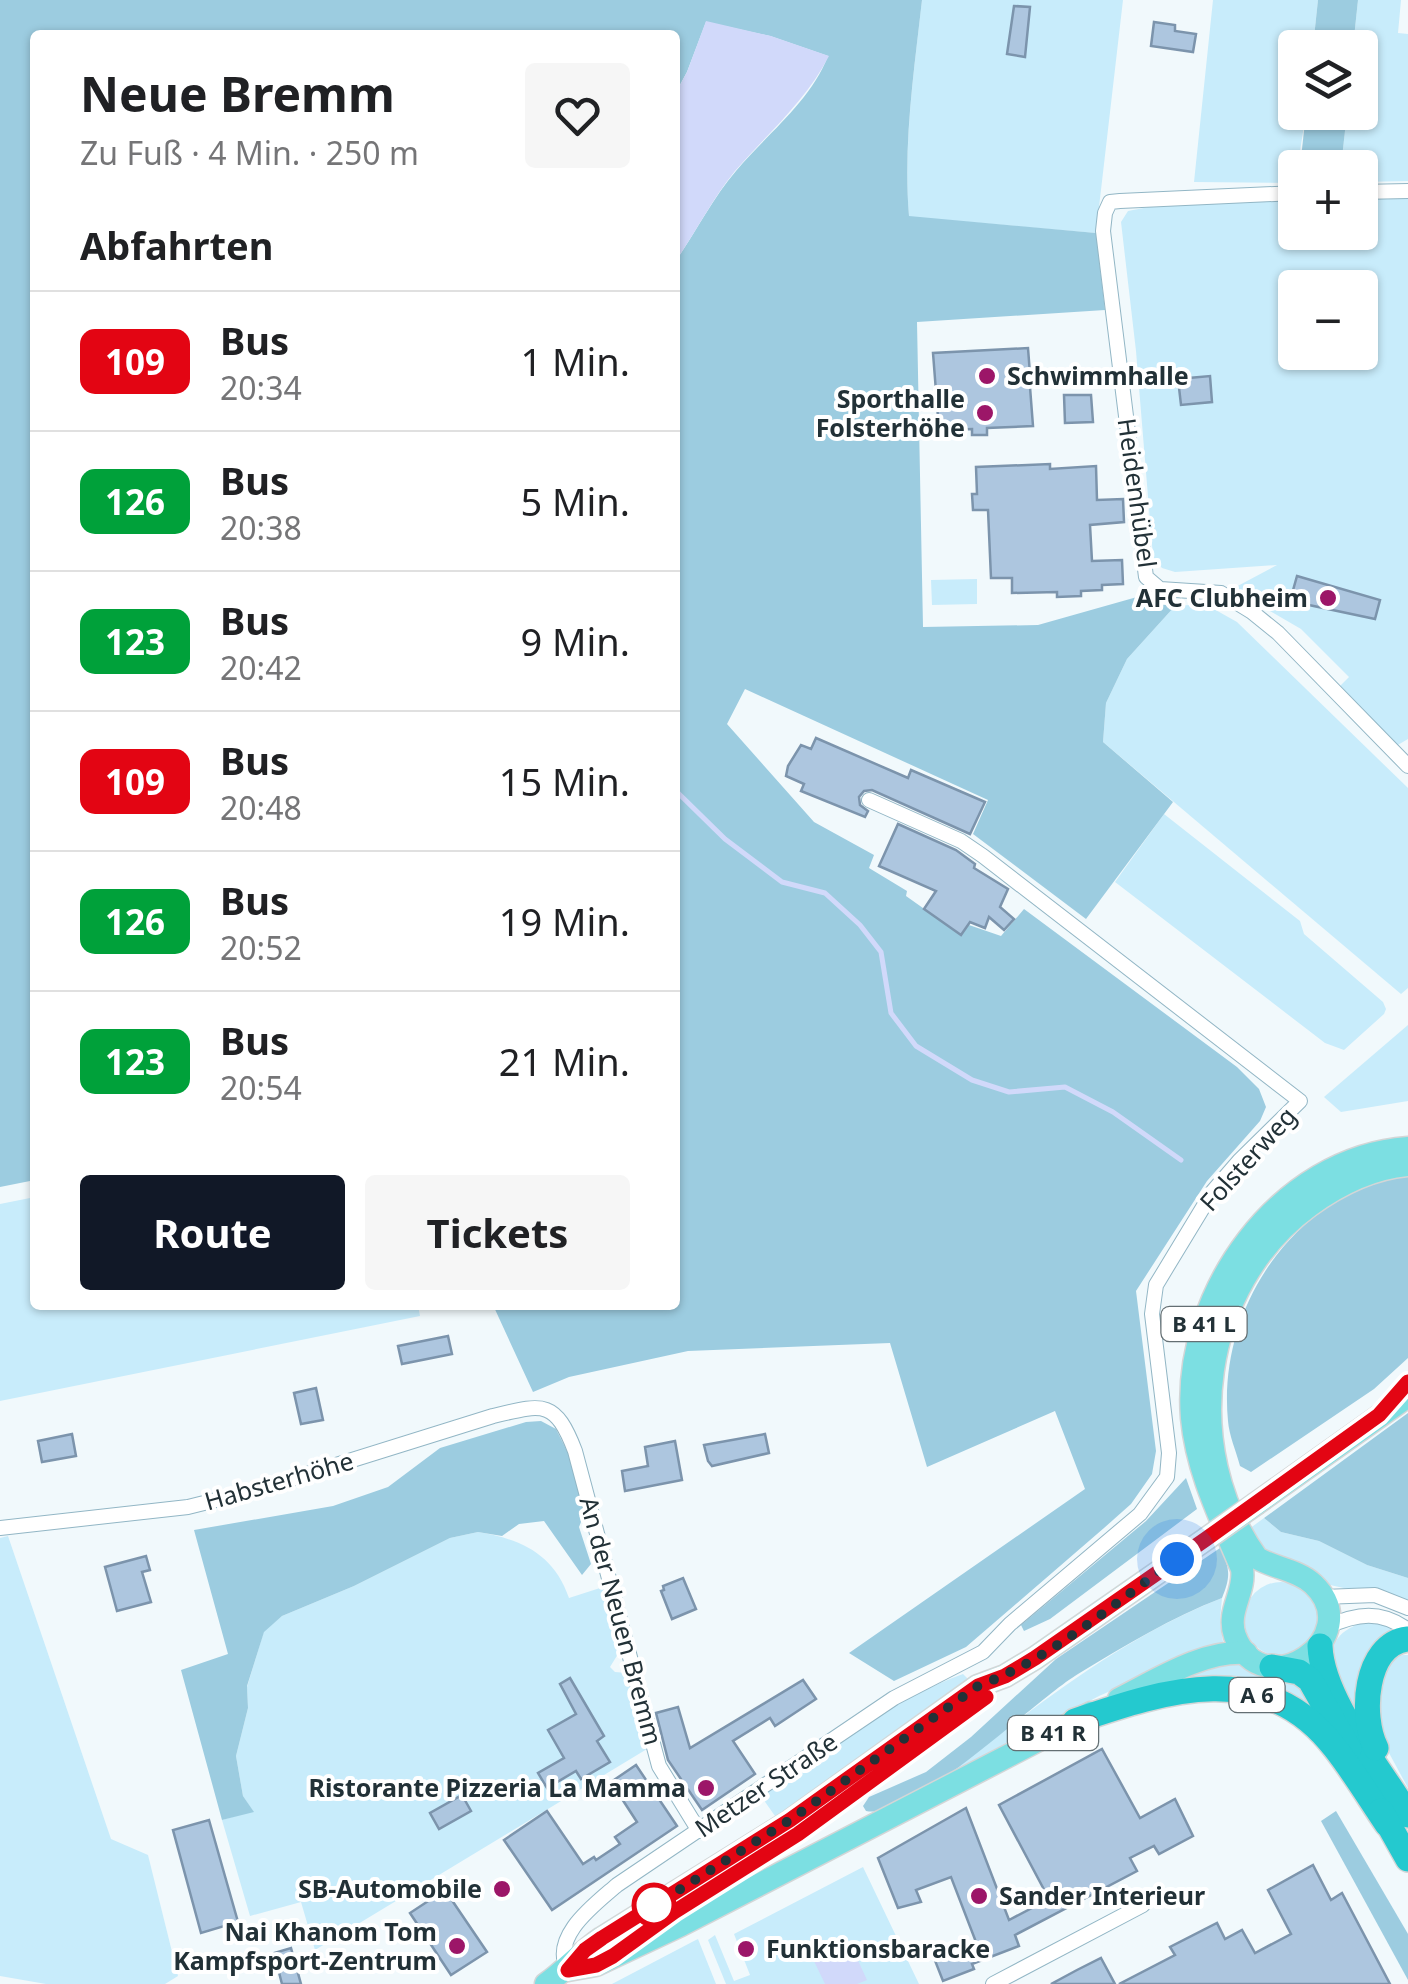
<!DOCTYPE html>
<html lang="de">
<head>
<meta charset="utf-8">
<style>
  :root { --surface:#fff; --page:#f6f6f6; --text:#202124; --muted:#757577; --line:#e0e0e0; --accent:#111827 }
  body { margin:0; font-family:"Noto Sans",sans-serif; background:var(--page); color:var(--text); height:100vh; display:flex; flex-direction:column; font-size:38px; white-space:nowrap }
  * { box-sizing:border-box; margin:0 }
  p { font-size:32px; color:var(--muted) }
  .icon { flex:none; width:55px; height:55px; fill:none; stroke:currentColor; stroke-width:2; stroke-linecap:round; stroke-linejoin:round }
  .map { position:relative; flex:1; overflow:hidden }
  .sheet { position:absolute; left:30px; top:30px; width:650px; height:1280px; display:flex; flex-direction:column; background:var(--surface); border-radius:10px; box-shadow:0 2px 8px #0004 }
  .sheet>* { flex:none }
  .badge { padding:0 20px; border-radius:15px; font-size:35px; line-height:65px }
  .tools { position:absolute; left:1278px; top:30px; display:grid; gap:20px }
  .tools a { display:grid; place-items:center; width:100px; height:100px; border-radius:10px; background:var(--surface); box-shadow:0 2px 8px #0004; font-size:50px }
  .you { position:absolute; width:50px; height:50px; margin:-25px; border:8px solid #fff; border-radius:50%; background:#1a73e8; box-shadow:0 0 0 15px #1a73e833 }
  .map>.badge { position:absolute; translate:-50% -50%; box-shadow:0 0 0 5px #fff }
  h2 { padding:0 50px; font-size:38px; line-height:90px }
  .round { display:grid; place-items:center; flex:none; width:105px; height:105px; border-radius:10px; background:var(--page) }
  .headline { display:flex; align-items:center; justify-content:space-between; height:170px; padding:0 50px }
  h1 { font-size:48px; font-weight:700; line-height:75px }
  .primary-button { display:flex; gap:20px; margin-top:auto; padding:20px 50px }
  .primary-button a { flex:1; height:115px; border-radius:10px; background:var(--accent); color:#fff; font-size:40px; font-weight:700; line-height:115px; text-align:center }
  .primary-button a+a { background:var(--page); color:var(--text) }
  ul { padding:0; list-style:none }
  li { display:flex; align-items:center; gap:30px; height:140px; padding:0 50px; border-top:2px solid var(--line) }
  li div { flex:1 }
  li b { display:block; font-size:38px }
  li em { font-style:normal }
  li .badge { min-width:110px; font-weight:700; text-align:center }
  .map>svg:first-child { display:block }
</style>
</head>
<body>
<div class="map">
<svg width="1408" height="1984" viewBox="0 0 1408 1984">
  <rect width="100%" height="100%" fill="#f1f9fc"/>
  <g fill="#c8ecfb" fill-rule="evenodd">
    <path d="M922,0H1123L1096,233L909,217C903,146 914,71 922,0Z"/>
    <path d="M1213,0H1318L1313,47L1295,48V112L1306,113L1295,183L1194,182Z"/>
    <path d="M1358,0H1401L1398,33L1408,34V181L1360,182V168H1341L1347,113L1360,112V48L1353,47Z"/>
    <path d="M1408,196V739L1396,746L1340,686L1349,677L1301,629L1232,589L1277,565L1175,572L1162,568L1153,557L1136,351L1121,222L1128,211L1170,203L1295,198V232H1360V197ZM1295,288H1360V352H1295Z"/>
    <path d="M977,579V604L932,605L931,580Z"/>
    <path d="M1205,604L1237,622L1408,788V988L1401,994L1103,742L1106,703L1127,659L1175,606Z"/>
    <path d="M1164,814L1300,921L1304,934L1383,1002L1386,1009L1384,1014L1344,1050L1325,1043L1115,882Z"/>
    <path d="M1408,1025V1101L1341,1112L1324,1097Z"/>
    <path d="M35,1197V1305H418L420,1316L0,1401V1204Z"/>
    <path d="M1264,1518L1281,1532L1319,1541L1367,1565L1408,1578V1602L1330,1585L1310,1567L1267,1554L1249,1529Z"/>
    <path d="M478,1532C521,1539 554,1554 569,1598L600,1588L610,1592L620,1638L614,1641L618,1654L610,1667L615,1672L627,1673L647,1749L315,1950L301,1902L250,1916L222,1820L253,1811L243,1796L236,1756L248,1708L247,1687L264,1631L282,1616L354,1586L450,1538Z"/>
    <path d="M8,1536L111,1839L148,1855L178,1976L165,1984H46L0,1976V1538Z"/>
    <circle cx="1281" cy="1619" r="37"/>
    <path d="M1222,1598L1220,1620L1223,1642L1099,1696L941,1780C1030,1711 1116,1640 1222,1598Z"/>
    <path d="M1375,1621L1398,1630L1357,1721L1330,1656C1335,1633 1352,1623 1375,1621Z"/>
    <path d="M1403,1655H1408V1788L1376,1729L1382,1673L1393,1659Z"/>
    <path d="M1229,1658L1296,1678L1334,1731L1180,1681L1179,1678Z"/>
    <path d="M963,1674L971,1682L771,1822L775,1816L761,1796C826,1753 890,1700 963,1674Z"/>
    <path d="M863,1867L919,1984H726L708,1940L715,1935L734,1981L750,1975L734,1934Z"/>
    <path d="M698,1939L716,1984H612L692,1942Z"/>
  </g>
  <g fill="#9ccce0">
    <path d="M0,0H922C914,71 903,145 909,216L1096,233L1105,310L917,322L923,627L1038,625L1137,597L1155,604L1175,606L1127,659L1106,703L1103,742L1173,802L1086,919L973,834L988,800L745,689L727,724L814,822L874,855L869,868L907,891L906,896L961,935L969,925L1001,936L1024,909L1237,1067L1259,1089L1266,1107L1260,1121L1207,1181L1136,1291L1156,1451L1152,1474L1131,1504L1104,1528L966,1647L894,1681L849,1653L1085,1489L1055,1411L927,1467L890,1343L688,1351L569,1377L533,1392L493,1305H675V262C696,232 712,199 736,171C767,134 810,102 828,56L770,36L706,22L687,72L675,94V35H35V1180L0,1187Z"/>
    <path d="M1318,0H1358L1353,47H1313Z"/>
    <path d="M1306,113H1347L1341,167H1300Z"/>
    <path d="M1408,1176V1358L1374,1389L1251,1472L1240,1466C1236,1451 1229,1435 1228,1421C1217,1308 1294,1193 1408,1176Z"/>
    <path d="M1408,1413V1578L1367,1565L1319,1541L1281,1532L1264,1518Z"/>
    <path d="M541,1421L556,1429L568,1453L585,1512L579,1527L591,1564L582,1575L544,1521L519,1524L502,1536L478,1532L450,1538L354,1586L282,1616L264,1632L247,1686L248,1708L236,1756L243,1796L254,1812L222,1820L181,1670L228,1654L194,1530L333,1506L388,1487L440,1448L526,1422Z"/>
    <path d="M1186,1478L1197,1509L1050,1619L1024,1631L1021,1625L1146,1521Z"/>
    <path d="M1220,1548C1230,1568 1231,1576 1222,1598C1172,1617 1124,1646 1078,1674C1035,1700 912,1821 866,1811L863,1806L869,1797L926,1772L971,1737L1056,1659Z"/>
    <path d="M1336,1811L1408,1934V1980L1321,1821Z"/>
  </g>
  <g fill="#d1d9fa">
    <path d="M706,21L771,36L829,56C805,102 768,133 735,171C712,199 696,232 675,262V94L687,72Z"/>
    <path d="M850,1943L867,1980L857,1984H825L813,1959Z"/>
  </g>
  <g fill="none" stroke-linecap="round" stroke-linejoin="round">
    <path stroke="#d1d9fa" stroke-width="5" d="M675,790L725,839L782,882L825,893L860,925L881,952L891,1013L916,1046L972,1080L1009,1092L1065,1087L1113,1112L1181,1160"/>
  </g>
  <g fill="#adc6df" stroke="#7c94ac" stroke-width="2.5">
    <path d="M1014,6L1030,7L1025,57L1007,54Z"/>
    <path d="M1154,22L1175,25V31L1196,34L1193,52L1151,46Z"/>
    <path d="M1028,348L1030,374L1038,373L1040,386L1030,387L1033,426L987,428V435H972V429L939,430L933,353Z"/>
    <path d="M1210,376L1212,402L1181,405L1178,379Z"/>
    <path d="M1064,395H1091L1093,422L1065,423Z"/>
    <path d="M1050,464V469L1096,466L1097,500L1123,499L1124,522L1090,525L1092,561L1122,560L1123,584L1102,585V590L1081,591V596L1057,597V592L1012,593V578H991L988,510H973L972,494H977L976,467Z"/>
    <path d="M1297,576L1380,600L1375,619L1290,601Z"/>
    <path d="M816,738L908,778L911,770L985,802L970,834L872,790L864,791L859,797L860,805L868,811L865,817L801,791L804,784L786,776L788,766L801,745L811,749Z"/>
    <path d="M898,824L956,850L975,864L974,868L1008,889L1000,907L1014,919L1004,930L989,917L985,928L970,922L961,935L924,909L936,891L879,866Z"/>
    <path d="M448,1336L452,1354L402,1364L398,1346Z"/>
    <path d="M316,1388L323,1420L301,1424L294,1393Z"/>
    <path d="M72,1434L76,1456L42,1462L38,1441Z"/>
    <path d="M765,1434L769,1453L712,1466L708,1461L704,1445Z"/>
    <path d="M675,1441L682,1480L625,1491L622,1471L648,1466L645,1447Z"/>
    <path d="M146,1556L150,1570L142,1572L151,1602L117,1611L105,1567Z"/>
    <path d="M683,1578L696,1609L672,1619L661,1591L664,1590L663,1586Z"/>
    <path d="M570,1678L604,1736L597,1741L610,1762L581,1779L576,1771L547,1788L538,1773L564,1758L548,1730L576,1714L560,1684Z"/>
    <path d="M803,1680L816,1699L775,1726L770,1718L733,1741L755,1774L702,1810L668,1760L656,1713L678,1707L690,1748Z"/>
    <path d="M1102,1749L1140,1818L1175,1799L1193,1836L1159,1854L1154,1846L1130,1858L1137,1871L1015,1935L1019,1946L972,1964L974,1969L943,1981L934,1958L976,1942L951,1877L916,1890L921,1902L898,1908L878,1858L966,1808L1009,1920L1049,1899L999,1805Z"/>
    <path d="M636,1765L677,1826L552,1910L504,1840L547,1811L583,1864L594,1857L596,1860L620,1844L615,1837L637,1822L611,1782Z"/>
    <path d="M462,1795L471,1811L439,1829L430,1813Z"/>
    <path d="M209,1820L238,1922L201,1933L173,1830Z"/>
    <path d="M1313,1865L1331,1900L1342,1893L1390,1984H1119L1175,1955L1170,1947L1217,1923L1225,1939L1242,1930L1255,1953L1291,1934L1268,1890Z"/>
    <path d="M445,1890L487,1952L451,1975L410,1913Z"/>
    <path d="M291,1948L301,1984H282L274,1953Z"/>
    <path d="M1101,1958L1115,1984H1051L1077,1970Z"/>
  </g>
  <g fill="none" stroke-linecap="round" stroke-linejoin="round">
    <defs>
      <g id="street">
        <path d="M1360,192L1408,191"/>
        <path d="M1295,193L1120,201L1110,202L1105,213L1103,231L1146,577L1160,589L1221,593L1252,612L1278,633L1408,766"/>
        <path d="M0,1528L188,1507L256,1490L493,1416C543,1404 555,1399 575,1451L659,1766L699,1831"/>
        <path d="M1323,1597L1375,1595L1408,1608"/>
        <path d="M1327,1627C1357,1613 1381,1610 1408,1630"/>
        <path d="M568,1970C550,1937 594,1905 617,1885L894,1698L983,1652L1010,1624L1140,1514L1167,1477L1169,1453L1152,1314L1156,1285L1213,1191L1239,1161L1300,1101L983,856L961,841L869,800"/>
        <path d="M993,1984L1143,1905"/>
      </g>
      <g id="primary">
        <path d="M1408,1148C1279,1157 1182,1294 1192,1418C1197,1472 1221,1519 1242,1569C1246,1592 1226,1611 1235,1636C1263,1709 1369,1637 1313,1584C1298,1570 1274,1568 1257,1558C1178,1448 1201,1285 1309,1206C1338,1185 1372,1168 1408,1165"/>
        <path d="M1257,1503L1408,1396"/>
        <path d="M1119,1699C1157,1680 1203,1650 1246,1653"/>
        <path d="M568,1970L596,1965L681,1925L1091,1713"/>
        <path d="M546,1984C566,1970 581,1952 602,1938L790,1821L978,1686L1005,1676L1035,1658L1206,1539"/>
      </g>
      <g id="highway">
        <path d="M1320,1646C1322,1700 1380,1768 1408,1815"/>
        <path d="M1272,1667L1299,1672L1310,1680L1349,1749"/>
        <path d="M1075,1721C1166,1690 1265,1657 1335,1748C1354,1772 1370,1799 1387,1824"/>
        <path d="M1376,1748C1360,1717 1364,1644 1408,1639"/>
        <path d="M1381,1811L1408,1859"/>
      </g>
    </defs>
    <use href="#street" stroke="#92b6c5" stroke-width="16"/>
    <use href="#primary" stroke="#d3d6d7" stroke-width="25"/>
    <use href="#highway" stroke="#d3d6d7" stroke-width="28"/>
    <use href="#street" stroke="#fff" stroke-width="14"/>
    <use href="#primary" stroke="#7cdfe2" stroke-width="22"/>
    <use href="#highway" stroke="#24c9cf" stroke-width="25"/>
    <defs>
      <path id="primary-bridge" d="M1206,1539L1257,1503"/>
    </defs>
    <use href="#primary-bridge" stroke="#d3d6d7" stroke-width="25" stroke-linecap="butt"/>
    <use href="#primary-bridge" stroke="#7cdfe2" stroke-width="22"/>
  </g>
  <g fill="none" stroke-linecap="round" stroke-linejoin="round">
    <defs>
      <path id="line" d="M986,1697L798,1834L674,1912L613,1956L596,1965L568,1970L585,1950L602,1938L790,1820L978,1686L1005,1676L1035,1658L1206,1539L1379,1415L1408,1382"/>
    </defs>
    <use href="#line" stroke="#fff" stroke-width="22"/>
    <use href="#line" stroke="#e30513" stroke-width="15"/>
    <path stroke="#223137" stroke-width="10" stroke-dasharray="0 18" d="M654,1905L652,1907L790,1820L978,1686C1051,1659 1114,1603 1177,1559"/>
  </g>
  <g fill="#9c1668" stroke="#fff" stroke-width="4">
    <circle cx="987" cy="376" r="10"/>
    <circle cx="985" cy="413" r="10"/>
    <circle cx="1328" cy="598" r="10"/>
    <circle cx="706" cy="1788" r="10"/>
    <circle cx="502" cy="1889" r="10"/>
    <circle cx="979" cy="1896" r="10"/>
    <circle cx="457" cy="1946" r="10"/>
    <circle cx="746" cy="1949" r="10"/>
  </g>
  <circle fill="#fff" stroke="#e30513" stroke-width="5" cx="654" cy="1905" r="20"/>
  <g text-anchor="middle" stroke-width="8" stroke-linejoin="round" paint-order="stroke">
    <g fill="#fff" stroke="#646f73" stroke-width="2.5">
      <rect x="1161.5" y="1307" width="85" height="34" rx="8"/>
      <rect x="1229.5" y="1678" width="55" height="34" rx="8"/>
      <rect x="1008" y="1716" width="90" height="34" rx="8"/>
    </g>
    <g font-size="22" font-weight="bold" fill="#223137">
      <text x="1204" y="1332">B 41 L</text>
      <text x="1257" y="1703">A 6</text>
      <text x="1053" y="1741">B 41 R</text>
    </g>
    <g font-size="25" font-weight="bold" fill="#223137" stroke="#fff" text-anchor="end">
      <text x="1007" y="385" text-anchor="start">Schwimmhalle</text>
      <text x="965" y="408">Sporthalle<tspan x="965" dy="29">Folsterhöhe</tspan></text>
      <text x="1308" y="607">AFC Clubheim</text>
      <text x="686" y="1797">Ristorante Pizzeria La Mamma</text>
      <text x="482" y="1898">SB-Automobile</text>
      <text x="999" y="1905" text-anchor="start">Sander Interieur</text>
      <text x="437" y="1941">Nai Khanom Tom<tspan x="437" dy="29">Kampfsport-Zentrum</tspan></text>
      <text x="766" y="1958" text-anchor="start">Funktionsbaracke</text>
    </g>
    <g font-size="25" fill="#223137" stroke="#fff">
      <text transform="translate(1137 493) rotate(82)" y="9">Heidenhübel</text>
      <text transform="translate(1248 1159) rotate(-48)" y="9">Folsterweg</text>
      <text transform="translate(279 1481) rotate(-16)" y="9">Habsterhöhe</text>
      <text transform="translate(621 1621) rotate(75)" y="9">An der Neuen Bremm</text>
      <text transform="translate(766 1785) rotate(-34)" y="9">Metzer Straße</text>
    </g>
  </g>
</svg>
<div class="tools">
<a><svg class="icon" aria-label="layers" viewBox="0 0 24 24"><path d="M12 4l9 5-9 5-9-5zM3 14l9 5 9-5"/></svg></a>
<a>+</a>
<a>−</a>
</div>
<div class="you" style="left:1177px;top:1559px"></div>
<section class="sheet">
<div class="headline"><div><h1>Neue Bremm</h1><p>Zu Fuß · 4 Min. · 250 m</p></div><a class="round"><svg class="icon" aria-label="heart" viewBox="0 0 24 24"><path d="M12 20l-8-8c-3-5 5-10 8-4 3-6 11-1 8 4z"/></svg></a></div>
<h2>Abfahrten</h2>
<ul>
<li><span class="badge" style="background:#e30513;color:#fff">109</span><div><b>Bus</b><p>20:34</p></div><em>1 Min.</em></li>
<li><span class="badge" style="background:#00a13a;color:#fff">126</span><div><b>Bus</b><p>20:38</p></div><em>5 Min.</em></li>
<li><span class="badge" style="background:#00a13a;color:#fff">123</span><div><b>Bus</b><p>20:42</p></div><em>9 Min.</em></li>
<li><span class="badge" style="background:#e30513;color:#fff">109</span><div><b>Bus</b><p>20:48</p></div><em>15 Min.</em></li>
<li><span class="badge" style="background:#00a13a;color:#fff">126</span><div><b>Bus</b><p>20:52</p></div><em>19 Min.</em></li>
<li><span class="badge" style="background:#00a13a;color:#fff">123</span><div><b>Bus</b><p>20:54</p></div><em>21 Min.</em></li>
</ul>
<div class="primary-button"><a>Route</a><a>Tickets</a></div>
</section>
</div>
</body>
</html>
